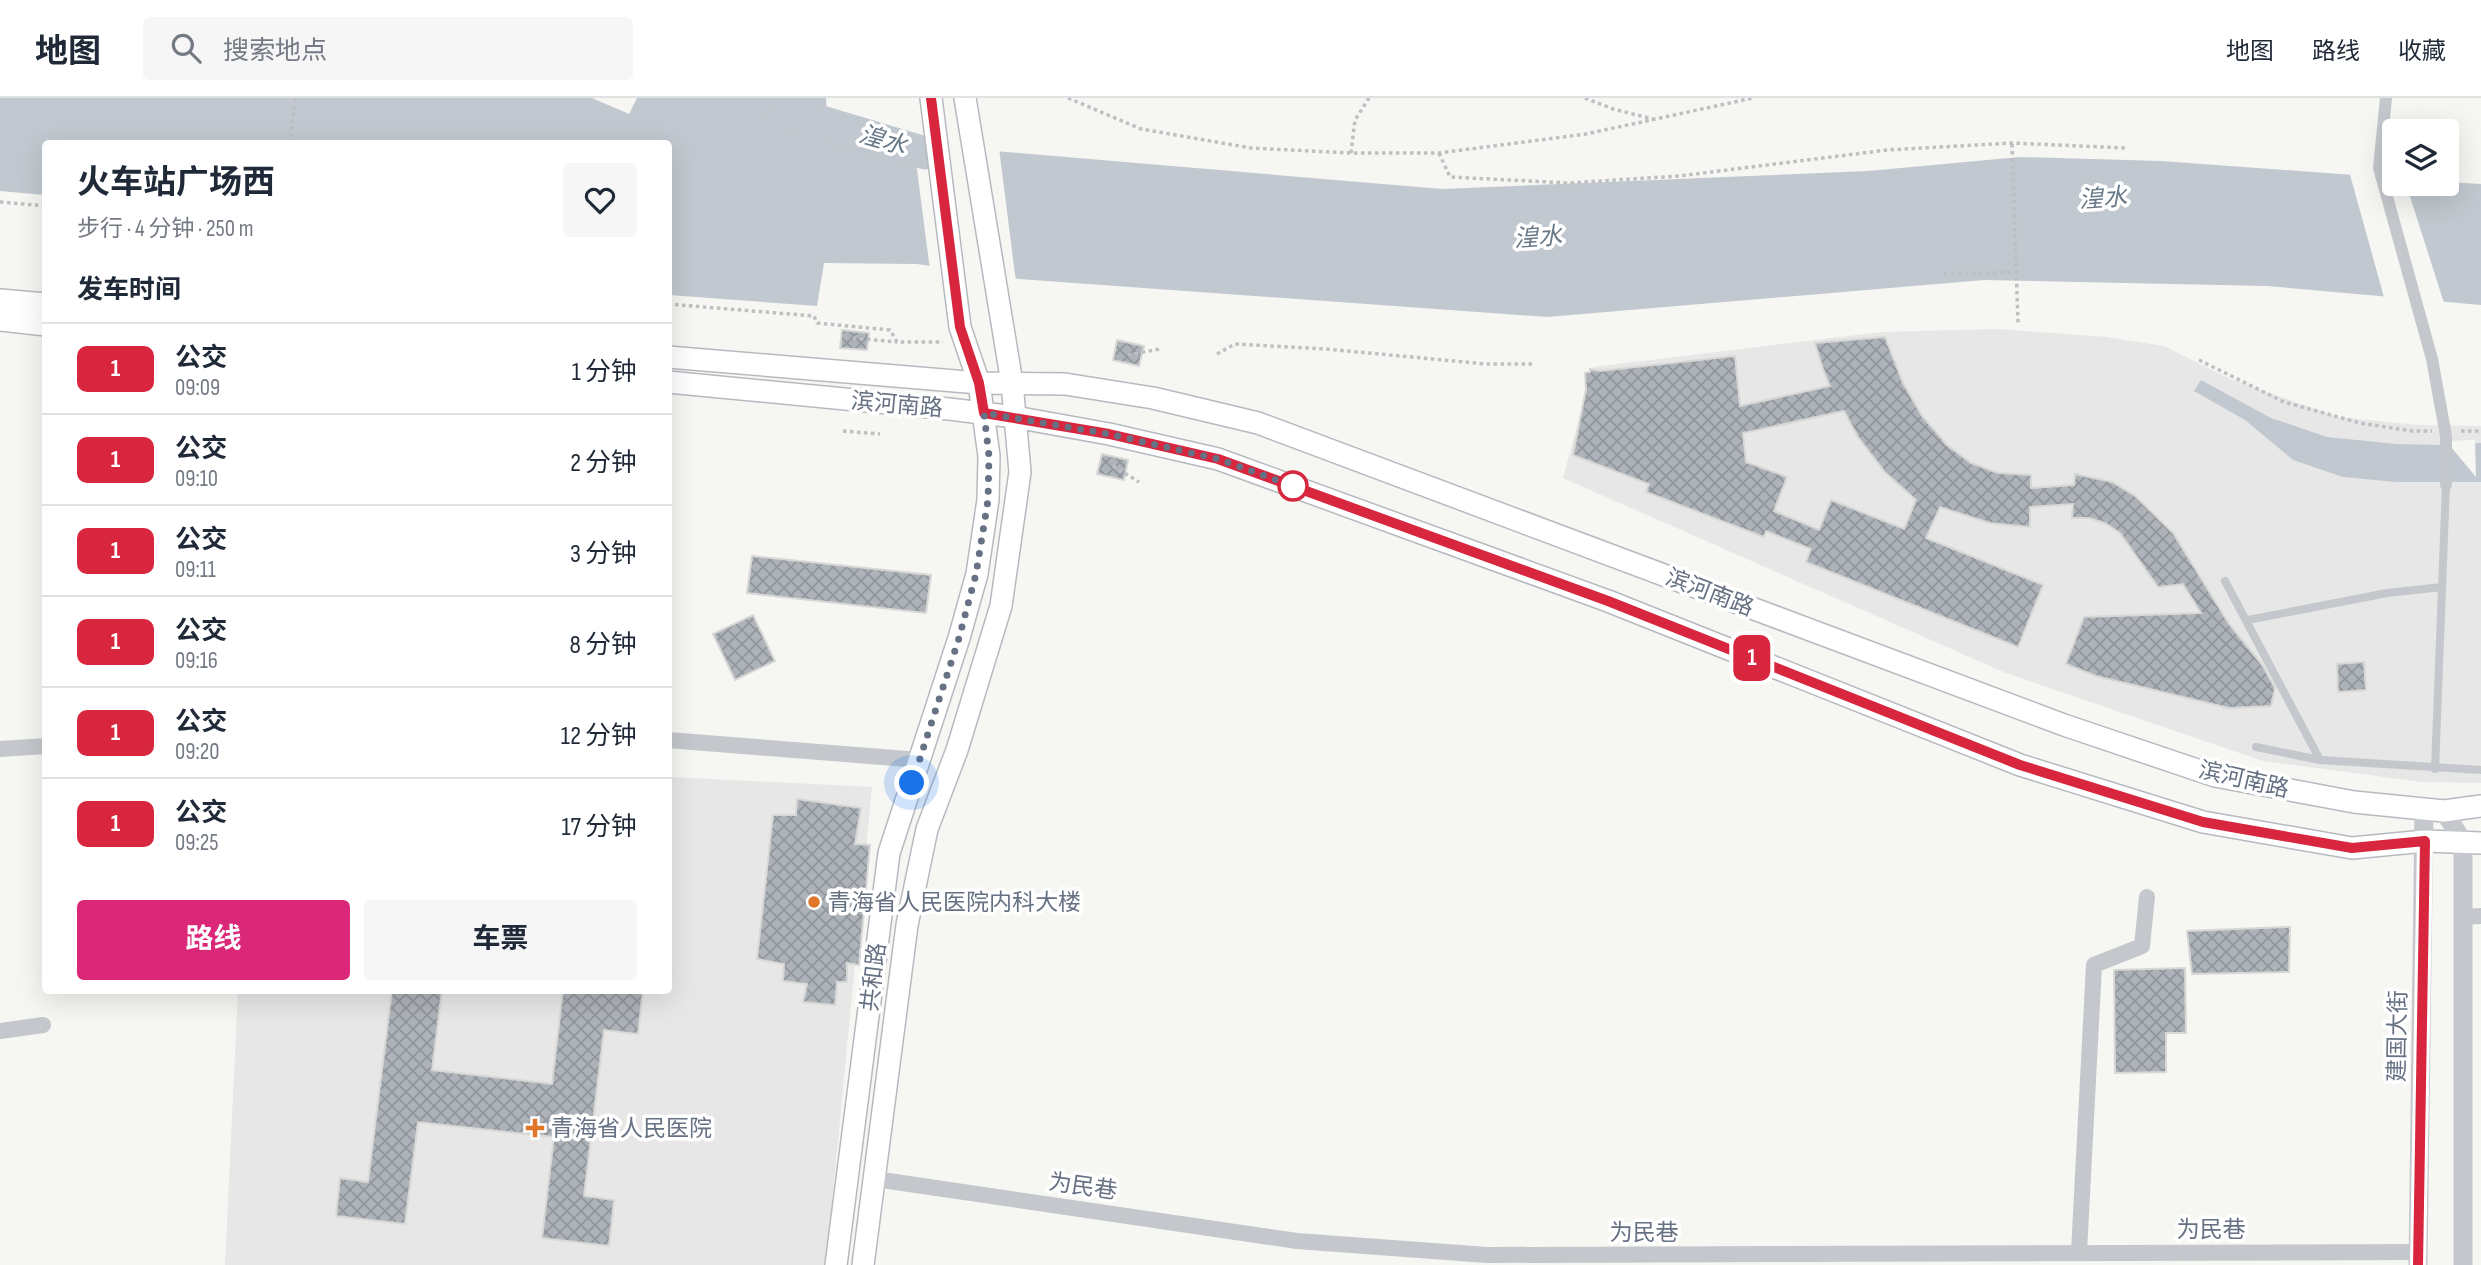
<!DOCTYPE html>
<html lang="zh">
<head>
<meta charset="utf-8">
<style>
  :root { --surface:#fff; --page:#f6f6f7; --text:#1f2937; --muted:#747a83; --line:#e0e1e3; --accent:#db2777 }
  body { margin:0; font-family:"Sofia Sans Condensed","Noto Sans SC",sans-serif; background:var(--page); color:var(--text); height:100vh; display:flex; flex-direction:column; font-size:26px; white-space:nowrap }
  * { box-sizing:border-box; margin:0 }
  p { font-size:23px; color:var(--muted) }
  .icon { flex:none; width:38px; height:38px; fill:none; stroke:currentColor; stroke-width:2; stroke-linecap:round; stroke-linejoin:round }
  .map { position:relative; flex:1; overflow:hidden }
  .details { position:absolute; left:42px; top:42px; width:630px; height:854px; display:flex; flex-direction:column; background:var(--surface); border-radius:7px; box-shadow:0 7px 28px #0002 }
  .details>* { flex:none }
  .badge { padding:0 14px; border-radius:10px; font-size:24px; line-height:46px }
  .buttons { position:absolute; left:2382px; top:21px; display:grid; gap:14px }
  .buttons a { display:grid; place-items:center; width:77px; height:77px; border-radius:7px; background:var(--surface); box-shadow:0 7px 28px #0002; font-size:35px }
  .you { position:absolute; width:35px; height:35px; margin:-18px; border:5px solid #fff; border-radius:50%; background:#1a73e8; box-shadow:0 0 0 10px #1a73e833 }
  .map>.badge { position:absolute; translate:-50% -50%; box-shadow:0 0 0 4px #fff }
  h2 { padding:0 35px; font-size:26px; line-height:63px }
  .round { display:grid; place-items:center; flex:none; width:74px; height:74px; border-radius:7px; background:var(--page) }
  .head { display:flex; align-items:center; justify-content:space-between; height:119px; padding:0 35px }
  h1 { font-size:33px; font-weight:700; line-height:52px }
  .action { display:flex; gap:14px; margin-top:auto; padding:14px 35px }
  .action a { flex:1; height:80px; border-radius:7px; background:var(--accent); color:#fff; font-size:28px; font-weight:700; line-height:80px; text-align:center }
  .action a+a { background:var(--page); color:var(--text) }
  ul { padding:0; list-style:none }
  li { display:flex; align-items:center; gap:21px; height:91px; padding:0 35px; border-top:2px solid var(--line) }
  li div { flex:1 }
  li b { display:block; font-size:26px }
  li em { font-style:normal }
  li .badge { min-width:77px; font-weight:700; text-align:center }
  header { display:flex; align-items:center; gap:42px; box-sizing:border-box; height:98px; padding:0 35px; background:var(--surface); border-bottom:2px solid var(--line) }
  header strong { font-size:33px }
  nav { display:flex; gap:38px; margin-inline-start:auto; font-size:24px }
  .search { width:490px; height:63px; background:var(--page); display:flex; align-items:center; gap:18px; box-sizing:border-box; padding:0 24px; border-radius:7px; color:var(--muted); font-size:26px }
  .map>svg:first-child { display:block }
</style>
</head>
<body>
<header>
<strong>地图</strong>
<div class="search"><svg class="icon" aria-label="search" viewBox="0 0 24 24"><circle cx="10" cy="10" r="6"/><path d="M15 15l6 6"/></svg>搜索地点</div>
<nav><a>地图</a><a>路线</a><a>收藏</a></nav>
</header>
<div class="map">
<svg width="2481" height="1167" viewBox="0 0 2481 1167">
  <defs>
    <pattern id="building-cross-hatch" width="8" height="8" patternUnits="userSpaceOnUse" patternTransform="scale(1.75)"><rect width="8" height="8" fill="#adb3b9"/><path d="M0 0l8 8M0 8l8-8" fill="none" stroke="#91969c"/></pattern>
  </defs>
  <rect width="100%" height="100%" fill="#f6f6f3"/>
  <g fill="#e6e7e6">
    <path d="M1998,231L2106,239L2164,248L2230,281L2338,319L2418,327L2481,328V685L2422,684L2263,663L2006,575L1563,380L1593,269L1882,234Z"/>
    <path d="M669,679L872,689L826,1167H225L238,893L668,892Z"/>
  </g>
  <g fill="#c1c8cf">
    <path d="M0,0H592L629,16L637,0H826L828,36L1006,54L1442,91L1868,73L2020,59L2161,63L2394,80V86H2446L2447,84L2481,86V207L2267,188L1984,182L1547,219L1019,181L917,166L824,165L817,208L669,197L668,46H46L45,97L0,93Z"/>
    <path d="M2201,282L2271,320L2327,339L2396,346L2441,347L2481,345V384H2396L2343,379L2293,362L2245,322L2194,293Z"/>
  </g>
  <g fill="#f6f6f3">
    <path d="M913,41L999,50L1016,184L930,172Z"/>
    <path d="M2349,73L2394,76V86H2406L2445,208L2385,203Z"/>
    <path d="M2475,342L2476,379L2446,343Z"/>
  </g>
  <g fill="none" stroke-linecap="round" stroke-linejoin="round">
    <path stroke="#c1c8cf" stroke-width="33" d="M784,18L815,22L925,55"/>
  </g>
  <g fill="url(#building-cross-hatch)" stroke="#d7d8d5" stroke-width="2" fill-rule="evenodd">
    <path d="M842,232L869,235L867,252L840,250Z"/>
    <path d="M1885,239L1903,285L1922,318L1947,347L1971,365L1998,375L2031,377V390L2074,387L2075,376L2112,384L2135,398L2173,435L2229,526L2263,568L2275,590L2271,608L2229,610L2096,578L2066,566L2084,519L2201,515L2183,486L2158,489L2120,435L2105,425L2089,420H2072L2073,406L2030,409V429L1990,425L1940,409L1926,440L2043,487L2018,549L1806,464L1811,451L1766,433L1764,439L1646,394L1649,386L1573,357L1586,291L1585,275L1590,274V271L1600,273L1735,258L1740,308L1830,288L1823,271L1815,245ZM1844,313L1858,339L1885,374L1916,402L1904,431L1831,402L1819,432L1774,413L1787,379L1746,364L1743,335Z"/>
    <path d="M1117,242L1144,248L1139,268L1113,262Z"/>
    <path d="M1102,356L1128,362L1124,382L1097,376Z"/>
    <path d="M752,458L931,477L926,515L747,495Z"/>
    <path d="M753,517L775,563L735,582L713,536Z"/>
    <path d="M2364,564L2366,592L2338,594L2337,566Z"/>
    <path d="M797,701L861,710L855,746L870,747L859,867L847,865V884H837L835,907L803,904L807,886L783,883L784,866L757,861L773,717H796Z"/>
    <path d="M2290,829L2289,874L2192,876L2187,833Z"/>
    <path d="M2185,870L2186,935H2166V974L2115,975L2114,872Z"/>
    <path d="M392,892H442L432,972L552,986L563,892H643L638,936L604,932L584,1098L614,1102L609,1148L542,1140L554,1039L418,1024L405,1126L336,1118L340,1080L368,1084Z"/>
  </g>
  <g fill="none" stroke-linecap="round" stroke-linejoin="round">
    <defs>
      <g id="secondary">
        <path d="M0,202L46,206"/>
        <path d="M0,222L46,227"/>
        <path d="M668,259L979,285L1065,286L1153,300L1258,325L2064,627L2215,678L2354,704L2444,713L2481,708"/>
        <path d="M668,284L949,311L1015,319L1109,336L1218,361L1608,503L2020,667L2203,724L2352,750L2425,743L2481,745"/>
        <path d="M836,1167L889,755L959,540L977,476L988,402L989,358L979,285L960,229L931,0"/>
        <path d="M863,1167L907,827L927,731L957,652L1001,508L1020,374L1012,285L965,0"/>
      </g>
    </defs>
    <use href="#secondary" stroke="#b6babf" stroke-width="24"/>
    <g stroke="#bebfc2" stroke-width="3.5" stroke-dasharray="3.5 3.5" stroke-linecap="butt">
      <path d="M1068,0L1141,31L1251,50L1351,55H1439L1586,36L1753,0"/>
      <path d="M1585,0L1613,11L1653,21"/>
      <path d="M290,46L295,0"/>
      <path d="M2012,46L2018,225"/>
      <path d="M1351,55L1355,22L1369,0"/>
      <path d="M1439,55L1450,79L1569,85L1679,78L1887,52L2012,45L2125,50"/>
      <path d="M0,104L46,108"/>
      <path d="M1944,176L2016,174"/>
      <path d="M668,206L814,218L817,225L890,232L897,244H943"/>
      <path d="M853,240L897,244"/>
      <path d="M1217,256L1235,246L1326,251L1486,266H1535"/>
      <path d="M1128,257L1160,251"/>
      <path d="M2199,262L2284,304L2360,325L2412,333H2432"/>
      <path d="M843,333L880,336"/>
      <path d="M2461,333H2481"/>
      <path d="M1113,368L1139,384"/>
    </g>
    <g stroke="#c4c7cb" stroke-width="8">
      <path d="M2225,483L2320,662"/>
      <path d="M2248,522L2387,495L2442,489"/>
      <path d="M2256,649L2320,662L2481,672"/>
      <path d="M2435,671L2446,387"/>
    </g>
    <g stroke="#c4c7cb" stroke-width="16">
      <path d="M668,642L920,662"/>
      <path d="M0,651L46,648"/>
      <path d="M2464,819L2481,818"/>
      <path d="M0,933L43,927"/>
      <path d="M875,1081L1297,1143L1487,1157L2419,1154"/>
      <path d="M2079,1154L2094,867L2142,848L2147,799"/>
    </g>
    <g stroke="#c4c7cb" stroke-width="19">
      <path d="M2444,713L2463,744V1167"/>
      <path d="M2418,1167L2424,710"/>
    </g>
    <use href="#secondary" stroke="#fff" stroke-width="21"/>
    <path stroke="#c4c7cb" stroke-width="12" d="M2386,0L2379,70L2432,261L2446,338V387"/>
  </g>
  <g fill="none" stroke-linecap="round" stroke-linejoin="round">
    <defs>
      <path id="line" d="M931,0L960,229L979,285L984,315L1109,336L1218,361L1608,503L2020,667L2203,724L2352,750L2425,743L2418,1167"/>
    </defs>
    <use href="#line" stroke="#fff" stroke-width="16"/>
    <use href="#line" stroke="#d7263d" stroke-width="10"/>
    <path stroke="#667183" stroke-width="7" stroke-dasharray="0 12.6" d="M912,685L959,540L976,476L988,402L989,358L984,315L1109,336L1218,361L1296,389L1293,388"/>
  </g>
  <circle fill="#fff" stroke="#d7263d" stroke-width="3.5" cx="1293" cy="388" r="14"/>
  <g fill="#df762a" stroke="#fff" stroke-width="2.5">
    <circle cx="814" cy="804" r="7"/>
    <path d="M531.5 1019.5h7v7h7v7h-7v7h-7v-7h-7v-7h7z"/>
  </g>
  <g text-anchor="middle" stroke-width="7" stroke-linejoin="round" paint-order="stroke">
    <g font-size="23" fill="#667183" stroke="#fff">
      <text transform="translate(897 306) rotate(5)" y="8">滨河南路</text>
      <text transform="translate(1710 494) rotate(21)" y="8">滨河南路</text>
      <text transform="translate(2244 681) rotate(13)" y="8">滨河南路</text>
      <text transform="translate(873 879) rotate(-83)" y="8">共和路</text>
      <text transform="translate(2397 938) rotate(-89)" y="8">建国大街</text>
      <text transform="translate(1083 1088) rotate(8)" y="8">为民巷</text>
      <text x="2211" y="1139">为民巷</text>
      <text x="1644" y="1142">为民巷</text>
    </g>
    <g font-size="23" fill="#667183" stroke="#fff" text-anchor="start">
      <text x="828" y="812">青海省人民医院内科大楼</text>
      <text x="551" y="1038">青海省人民医院</text>
    </g>
    <g font-size="24" font-style="italic" fill="#677887" stroke="#fff">
      <text transform="translate(883 42) rotate(16)" y="8">湟水</text>
      <text transform="translate(2103 100) rotate(-4)" y="8">湟水</text>
      <text transform="translate(1538 139) rotate(-4)" y="8">湟水</text>
    </g>
  </g>
</svg>
<div class="buttons">
<a><svg class="icon" aria-label="layers" viewBox="0 0 24 24"><path d="M12 4l9 5-9 5-9-5zM3 14l9 5 9-5"/></svg></a>
</div>
<div class="you" style="left:912px;top:685px"></div>
<b class="badge" style="left:1752px;top:560px;background:#d7263d;color:#fff">1</b>
<section class="details">
<div class="head"><div><h1>火车站广场西</h1><p>步行 · 4 分钟 · 250 m</p></div><a class="round"><svg class="icon" aria-label="heart" viewBox="0 0 24 24"><path d="M12 20l-8-8c-3-5 5-10 8-4 3-6 11-1 8 4z"/></svg></a></div>
<h2>发车时间</h2>
<ul>
<li><span class="badge" style="background:#d7263d;color:#fff">1</span><div><b>公交</b><p>09:09</p></div><em>1 分钟</em></li>
<li><span class="badge" style="background:#d7263d;color:#fff">1</span><div><b>公交</b><p>09:10</p></div><em>2 分钟</em></li>
<li><span class="badge" style="background:#d7263d;color:#fff">1</span><div><b>公交</b><p>09:11</p></div><em>3 分钟</em></li>
<li><span class="badge" style="background:#d7263d;color:#fff">1</span><div><b>公交</b><p>09:16</p></div><em>8 分钟</em></li>
<li><span class="badge" style="background:#d7263d;color:#fff">1</span><div><b>公交</b><p>09:20</p></div><em>12 分钟</em></li>
<li><span class="badge" style="background:#d7263d;color:#fff">1</span><div><b>公交</b><p>09:25</p></div><em>17 分钟</em></li>
</ul>
<div class="action"><a>路线</a><a>车票</a></div>
</section>
</div>
</body>
</html>
